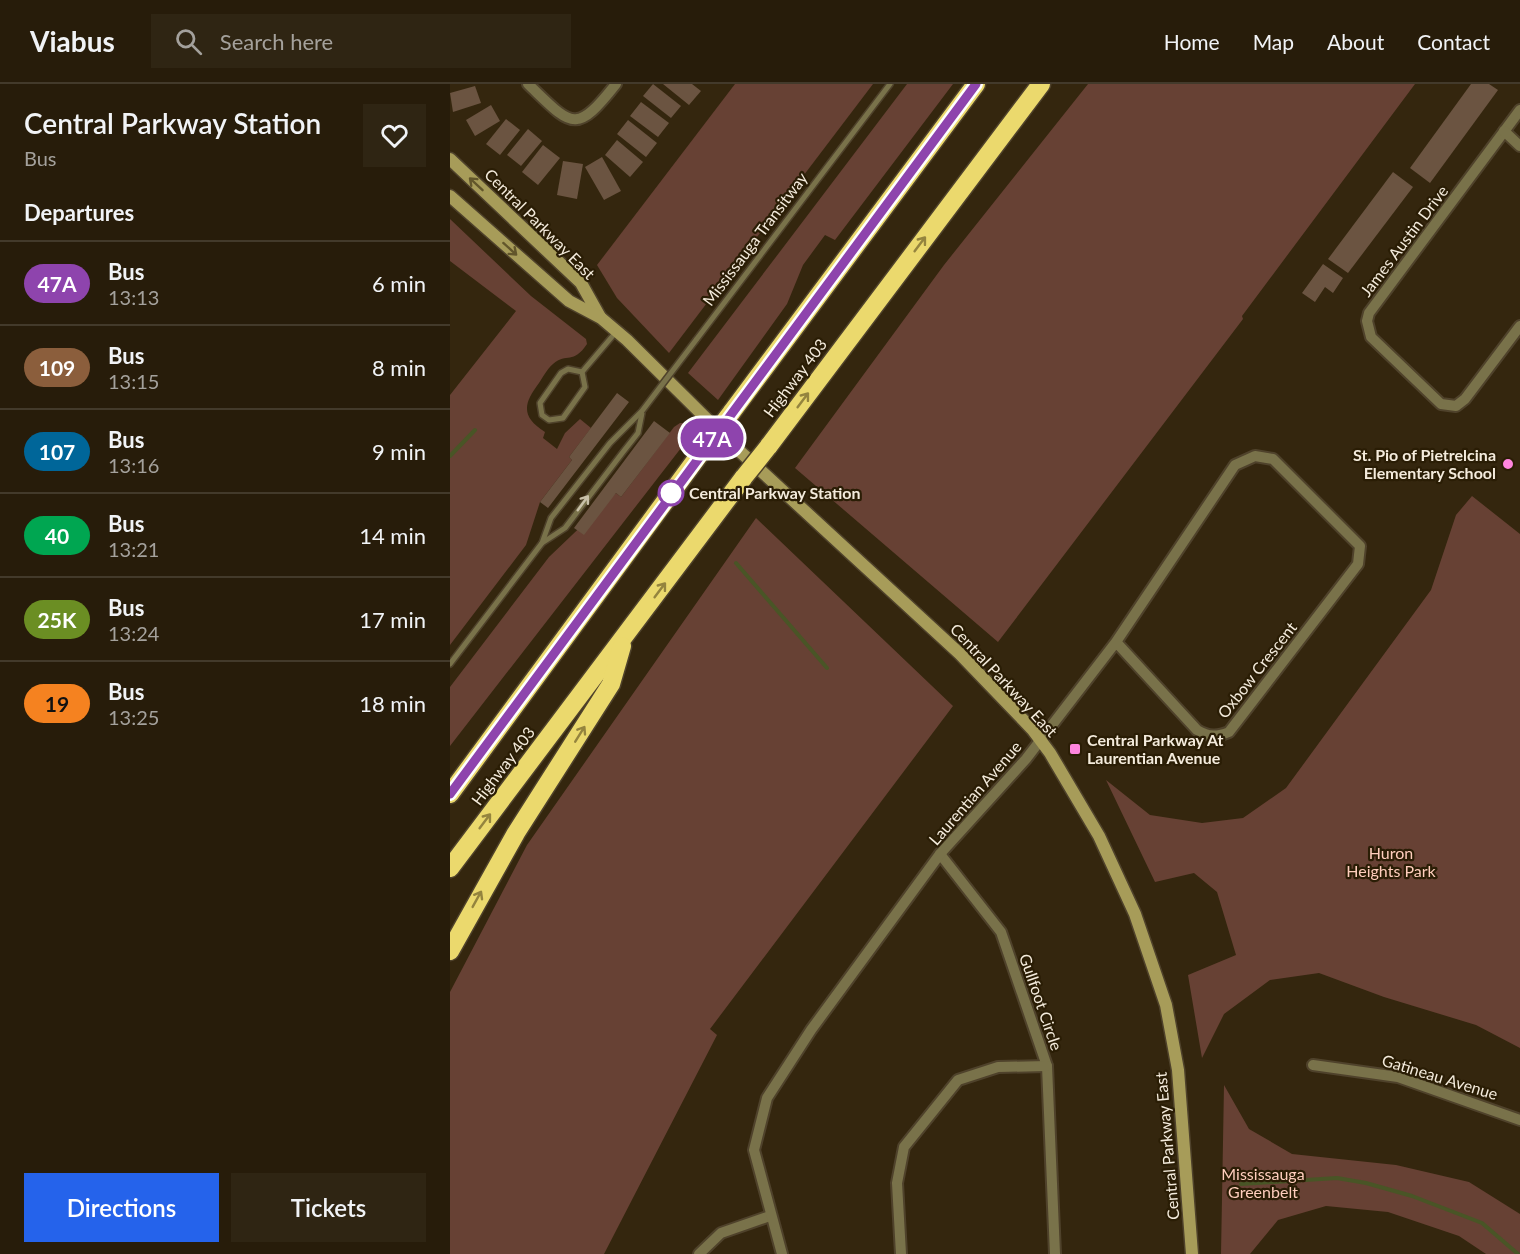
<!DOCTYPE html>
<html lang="en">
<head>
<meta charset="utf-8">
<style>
  :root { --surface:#271c0a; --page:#2f2513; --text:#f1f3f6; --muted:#a4a19c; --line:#433a2b; --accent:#2563eb }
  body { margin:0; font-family:Lato,sans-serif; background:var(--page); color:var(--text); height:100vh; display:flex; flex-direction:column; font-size:22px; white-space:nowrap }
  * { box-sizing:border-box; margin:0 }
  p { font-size:20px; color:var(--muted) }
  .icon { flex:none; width:33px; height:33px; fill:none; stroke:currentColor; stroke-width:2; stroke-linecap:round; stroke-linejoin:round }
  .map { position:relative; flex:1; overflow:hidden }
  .drawer { display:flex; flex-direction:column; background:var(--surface); width:450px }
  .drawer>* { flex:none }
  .badge { padding:0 12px; border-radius:20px; font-size:21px; line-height:39px }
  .map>.badge { position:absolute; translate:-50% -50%; box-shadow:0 0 0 3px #fff }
  h2 { padding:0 24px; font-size:22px; line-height:54px }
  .round { display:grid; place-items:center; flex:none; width:63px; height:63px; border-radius:0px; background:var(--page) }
  .headline { display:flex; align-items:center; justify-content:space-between; height:102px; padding:0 24px }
  h1 { font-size:28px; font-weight:600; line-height:45px }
  .cta { display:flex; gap:12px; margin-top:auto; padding:12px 24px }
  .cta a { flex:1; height:69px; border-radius:0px; background:var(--accent); color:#fff; font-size:24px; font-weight:600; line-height:69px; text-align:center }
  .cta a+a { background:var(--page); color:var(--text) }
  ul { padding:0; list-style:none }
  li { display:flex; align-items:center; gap:18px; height:84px; padding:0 24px; border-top:2px solid var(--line) }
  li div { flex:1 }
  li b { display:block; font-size:22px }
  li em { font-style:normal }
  li .badge { min-width:66px; font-weight:700; text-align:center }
  header { display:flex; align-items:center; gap:36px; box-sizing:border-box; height:84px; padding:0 30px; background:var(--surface); border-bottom:2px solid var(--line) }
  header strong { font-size:28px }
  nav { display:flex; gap:33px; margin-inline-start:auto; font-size:21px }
  .search { width:420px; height:54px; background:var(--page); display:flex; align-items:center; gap:15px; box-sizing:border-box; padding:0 21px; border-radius:0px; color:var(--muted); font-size:22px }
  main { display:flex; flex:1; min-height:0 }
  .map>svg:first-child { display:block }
</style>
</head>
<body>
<header>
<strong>Viabus</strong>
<div class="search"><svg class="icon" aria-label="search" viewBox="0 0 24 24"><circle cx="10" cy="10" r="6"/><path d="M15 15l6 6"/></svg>Search here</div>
<nav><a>Home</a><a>Map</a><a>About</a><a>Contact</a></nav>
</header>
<main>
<section class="drawer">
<div class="headline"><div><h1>Central Parkway Station</h1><p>Bus</p></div><a class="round"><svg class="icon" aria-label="heart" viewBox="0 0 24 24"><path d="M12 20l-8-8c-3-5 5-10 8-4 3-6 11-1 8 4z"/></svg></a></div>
<h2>Departures</h2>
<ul>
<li><span class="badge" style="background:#8e44ad;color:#fff">47A</span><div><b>Bus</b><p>13:13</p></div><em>6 min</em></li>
<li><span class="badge" style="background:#8b5e3c;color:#fff">109</span><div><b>Bus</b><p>13:15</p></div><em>8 min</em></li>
<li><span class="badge" style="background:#069;color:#fff">107</span><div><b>Bus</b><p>13:16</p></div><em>9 min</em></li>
<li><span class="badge" style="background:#00a651;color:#fff">40</span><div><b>Bus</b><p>13:21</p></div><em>14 min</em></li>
<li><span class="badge" style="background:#6b8e23;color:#fff">25K</span><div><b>Bus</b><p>13:24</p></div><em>17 min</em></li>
<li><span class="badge" style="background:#f58220;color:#111">19</span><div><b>Bus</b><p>13:25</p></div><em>18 min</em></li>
</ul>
<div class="cta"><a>Directions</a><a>Tickets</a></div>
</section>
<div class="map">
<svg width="1070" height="1170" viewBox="0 0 1070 1170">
  <rect width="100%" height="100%" fill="#34260e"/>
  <g fill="#674134">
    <path d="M285,0H423L219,269L167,214L147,181Z"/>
    <path d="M457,0H503L385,156L375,151L353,181L337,220L268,316L238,289Z"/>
    <path d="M638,0H965L792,232L793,235L548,558L345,384L494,181Z"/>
    <path d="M0,135L81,212L136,255L137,260C123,281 117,268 103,280C97,285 93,293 89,299C73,320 71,333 95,348L93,354L107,365L115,349L130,335L141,344L119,373L122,376L90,418L76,461L0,561V311L66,227L0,177Z"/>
    <path d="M230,339H235L245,346L0,662V603L99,473L166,409L171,413L224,343Z"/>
    <path d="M1022,412L1070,450V964L1026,941L934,913L869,889L820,896L774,930L752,974L738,891L786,871L767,808L744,789L705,798L656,696L700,731L752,739L793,734L836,704L981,506L1006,431Z"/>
    <path d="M306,434L503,622L260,945L267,951L154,1170H0V908L77,761Z"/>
    <path d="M774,1001L799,1045L842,1070L946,1081L1019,1098L1070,1130V1170H1036L1009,1152L938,1128L876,1122L828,1136L800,1170H771Z"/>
  </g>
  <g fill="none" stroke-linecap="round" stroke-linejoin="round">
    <g stroke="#495526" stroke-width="4">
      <path d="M0,372L25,346"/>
      <path d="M286,479L377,584"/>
      <path d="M791,1100L887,1094L916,1099L962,1112L1032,1139L1068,1170"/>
    </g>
  </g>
  <g fill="#6b5441">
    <path d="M203,0L231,22L221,34L193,12Z"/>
    <path d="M213,0H242L251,7L239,21Z"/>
    <path d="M1021,0H1039L1048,6L980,99L960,84Z"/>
    <path d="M25,2L31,19L3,28L0,9Z"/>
    <path d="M191,18L219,39L208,53L180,32Z"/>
    <path d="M41,21L50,37L25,52L16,36Z"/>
    <path d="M56,35L70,46L50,71L36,60Z"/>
    <path d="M178,36L207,59L196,73L167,50Z"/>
    <path d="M78,45L92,57L71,82L57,71Z"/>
    <path d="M167,56L193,78L180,93L155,71Z"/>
    <path d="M93,61L110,74L88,101L72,88Z"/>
    <path d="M152,73L171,107L154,116L135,83Z"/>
    <path d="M113,77L133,80L127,115L107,111Z"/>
    <path d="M943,88L963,103L898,189L878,175Z"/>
    <path d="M873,180L893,194L883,209L875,203L865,218L852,209Z"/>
    <path d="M167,309L179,318L98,424L90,418L122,376L119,373Z"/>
    <path d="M204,337L220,349L171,413L166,409L134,451L124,444Z"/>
  </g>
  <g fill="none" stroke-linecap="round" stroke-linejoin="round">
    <defs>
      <g id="lane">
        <path d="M246,256L440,0"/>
        <path d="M118,285L132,288L135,303L113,334L99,336L92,331L90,319L111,289Z"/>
        <path d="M132,288L166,248"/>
        <path d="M92,459L115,444L173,368L188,349L192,329"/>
        <path d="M0,580L92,459L101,434L160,359L192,327"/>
      </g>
      <g id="street">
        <path d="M78,0C122,42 125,52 166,0"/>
        <path d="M1070,26L919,229L917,237L921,253L991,320L1006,322L1015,315L1070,242"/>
        <path d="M1054,47L1070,62"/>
        <path d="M490,770L551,848L597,982L605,1170"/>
        <path d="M863,981L948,993L1070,1036"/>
        <path d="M249,1170L271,1149L320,1132"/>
        <path d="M332,1170L304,1066L317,1014L361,946L490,770L576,675L666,558L785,381L805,372L823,375L910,462L908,480L779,648C767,653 759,653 747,646L666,558"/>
        <path d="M451,1170L447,1099L454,1063L508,996L548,983L597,982"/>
      </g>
      <g id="secondary">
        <path d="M0,75L131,199L150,233"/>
        <path d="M0,112L119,217L151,234L177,256L284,362L510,570L582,645L600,669L649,752L685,830L716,921L728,986L742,1170"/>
      </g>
      <g id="highway">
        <path d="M281,329L526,0"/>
        <path d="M318,363L591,0"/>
        <path d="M0,710L258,359"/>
        <path d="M0,784L294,393"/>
        <path d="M0,867L66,749L161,600L172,562"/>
      </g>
    </defs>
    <use href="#lane" stroke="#4f422b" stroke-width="8"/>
    <use href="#street" stroke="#4f422b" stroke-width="14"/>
    <use href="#secondary" stroke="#4f422b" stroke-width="15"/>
    <use href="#highway" stroke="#4f422b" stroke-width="21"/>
    <use href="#lane" stroke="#79724a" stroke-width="5"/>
    <use href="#street" stroke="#79724a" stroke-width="10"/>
    <use href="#secondary" stroke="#a79c59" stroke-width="12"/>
    <use href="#highway" stroke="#ebd96d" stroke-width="18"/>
    <defs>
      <path id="lane-bridge" d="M192,327L246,256"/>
      <g id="highway-bridge">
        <path d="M258,359L281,329"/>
        <path d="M294,393L318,363"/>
      </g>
    </defs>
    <use href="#lane-bridge" stroke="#4f422b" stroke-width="8" stroke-linecap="butt"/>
    <use href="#highway-bridge" stroke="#4f422b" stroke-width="21" stroke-linecap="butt"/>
    <use href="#lane-bridge" stroke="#79724a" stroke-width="5"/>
    <use href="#highway-bridge" stroke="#ebd96d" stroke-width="18"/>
  </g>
  <defs><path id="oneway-shaft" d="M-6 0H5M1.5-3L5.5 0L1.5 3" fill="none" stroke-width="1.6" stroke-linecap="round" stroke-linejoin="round" transform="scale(1.5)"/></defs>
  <g stroke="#62562b">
    <use href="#oneway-shaft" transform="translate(26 100) rotate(-137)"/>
    <use href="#oneway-shaft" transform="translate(60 165) rotate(42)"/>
  </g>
  <g stroke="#94843e">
    <use href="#oneway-shaft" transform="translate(470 160) rotate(-53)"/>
    <use href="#oneway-shaft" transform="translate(353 316) rotate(-53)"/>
    <use href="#oneway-shaft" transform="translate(210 506) rotate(-53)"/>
    <use href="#oneway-shaft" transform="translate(130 650) rotate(-58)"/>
    <use href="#oneway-shaft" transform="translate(35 737) rotate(-53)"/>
    <use href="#oneway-shaft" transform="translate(27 815) rotate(-61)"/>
  </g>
  <use stroke="#c9c1a9" href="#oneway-shaft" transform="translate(133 419) rotate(-54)"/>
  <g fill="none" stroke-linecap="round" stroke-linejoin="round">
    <defs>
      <path id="line" d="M0,710L526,0"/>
    </defs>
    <use href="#line" stroke="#fff" stroke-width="14"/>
    <use href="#line" stroke="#8e44ad" stroke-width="9"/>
  </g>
  <g fill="#ff85de" stroke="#2a1d05" stroke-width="2">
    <circle cx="1058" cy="380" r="6"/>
    <rect x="619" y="659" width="12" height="12" rx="3"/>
  </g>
  <circle fill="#fff" stroke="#8e44ad" stroke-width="3" cx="221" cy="409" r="12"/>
  <g text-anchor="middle" stroke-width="4.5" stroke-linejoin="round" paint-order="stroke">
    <g font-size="16" fill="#f4ebdc" stroke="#2a1d05">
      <text transform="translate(90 140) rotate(45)" y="6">Central Parkway East</text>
      <text transform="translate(305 155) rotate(-53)" y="6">Mississauga Transitway</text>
      <text transform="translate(954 157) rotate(-53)" y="6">James Austin Drive</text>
      <text transform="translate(345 294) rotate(-53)" y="6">Highway 403</text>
      <text transform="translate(807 586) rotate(-52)" y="6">Oxbow Crescent</text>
      <text transform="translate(554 596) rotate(47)" y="6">Central Parkway East</text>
      <text transform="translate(53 682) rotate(-53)" y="6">Highway 403</text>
      <text transform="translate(525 709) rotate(-49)" y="6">Laurentian Avenue</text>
      <text transform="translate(591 918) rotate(71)" y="6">Gullfoot Circle</text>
      <text transform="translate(990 993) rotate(17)" y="6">Gatineau Avenue</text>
      <text transform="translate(717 1062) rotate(-95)" y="6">Central Parkway East</text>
    </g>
    <g font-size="16" font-weight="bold" fill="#f4ebdc" stroke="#2a1d05" text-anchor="end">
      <text x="1046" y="377">St. Pio of Pietrelcina<tspan x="1046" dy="18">Elementary School</tspan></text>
      <text x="637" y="662" text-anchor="start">Central Parkway At<tspan x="637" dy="18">Laurentian Avenue</tspan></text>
    </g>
    <g font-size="16" font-weight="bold" fill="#f4ebdc" stroke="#2a1d05" text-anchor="start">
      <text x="239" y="415">Central Parkway Station</text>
    </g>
    <g font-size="16" fill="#ffcebd" stroke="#2a1d05">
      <text x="941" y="775">Huron<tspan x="941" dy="18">Heights Park</tspan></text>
      <text x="813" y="1096">Mississauga<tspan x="813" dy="18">Greenbelt</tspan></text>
    </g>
  </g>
</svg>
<b class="badge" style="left:262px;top:354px;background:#8e44ad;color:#fff">47A</b>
</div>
</main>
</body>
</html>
